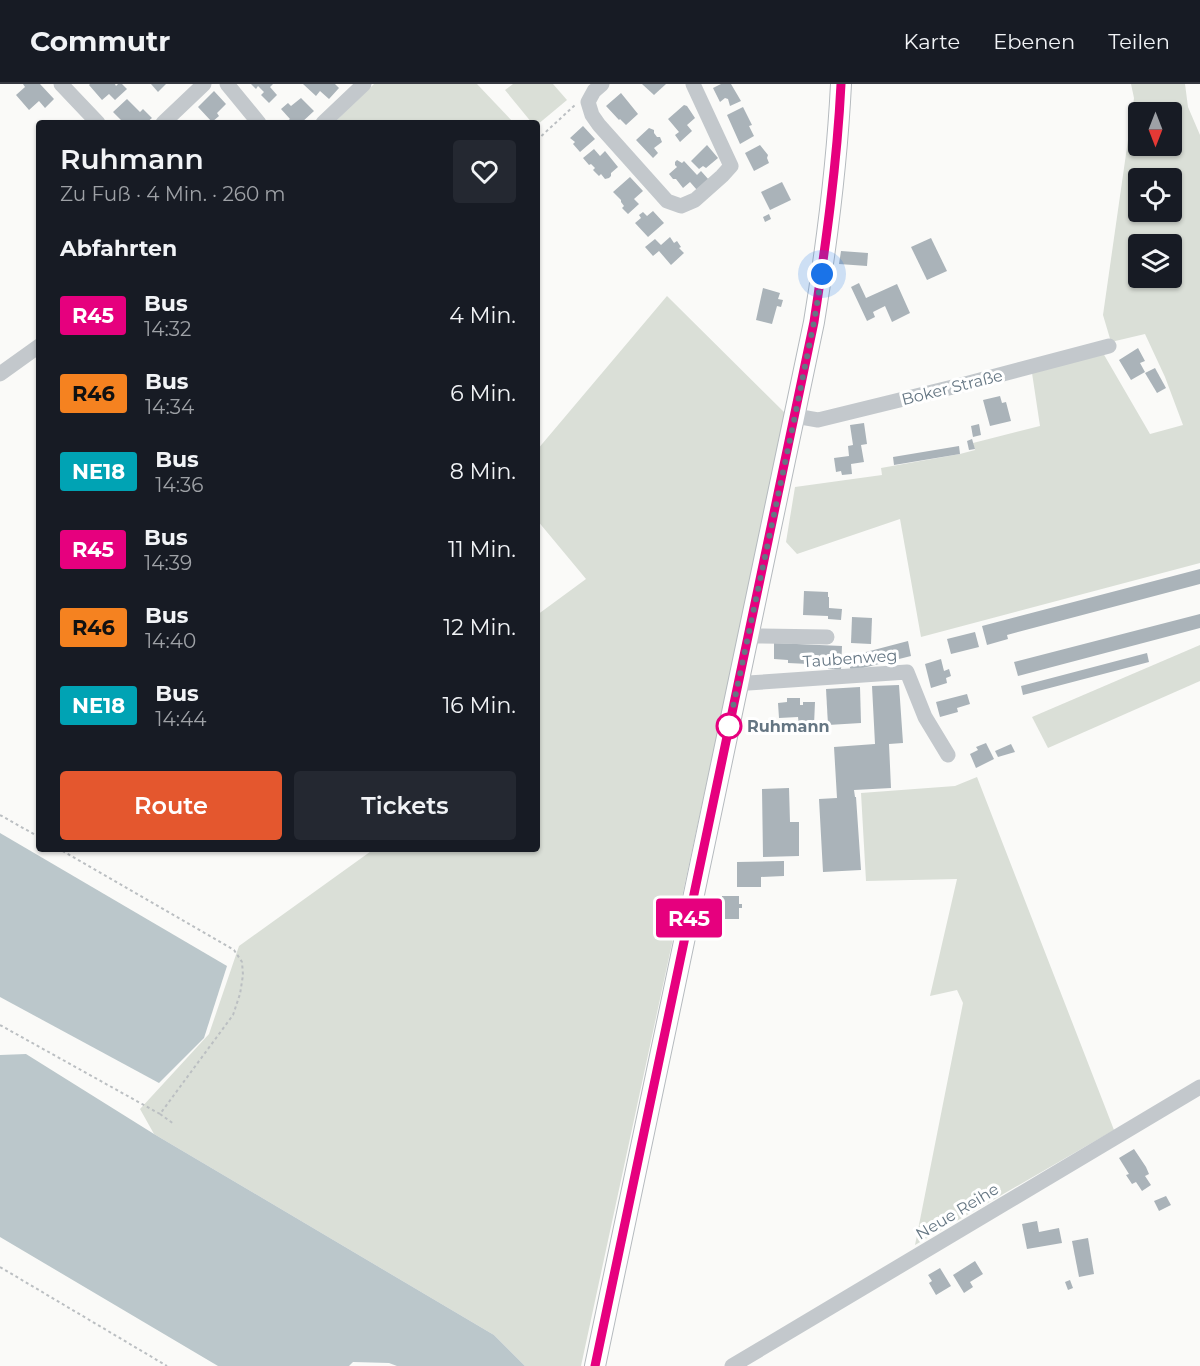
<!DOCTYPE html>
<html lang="de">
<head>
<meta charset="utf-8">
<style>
  :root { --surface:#171b24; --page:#242831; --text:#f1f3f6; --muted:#9ea1a6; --line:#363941; --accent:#e4572e }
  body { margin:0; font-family:Montserrat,sans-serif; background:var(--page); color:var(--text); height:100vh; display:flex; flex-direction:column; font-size:22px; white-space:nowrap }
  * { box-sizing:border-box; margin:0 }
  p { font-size:20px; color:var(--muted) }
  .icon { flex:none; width:33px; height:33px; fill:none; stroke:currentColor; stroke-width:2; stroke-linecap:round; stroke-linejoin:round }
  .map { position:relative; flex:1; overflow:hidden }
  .sheet { position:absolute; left:36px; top:36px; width:504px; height:732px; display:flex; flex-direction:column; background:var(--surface); border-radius:6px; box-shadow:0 2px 4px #0004 }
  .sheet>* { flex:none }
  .badge { padding:0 12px; border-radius:4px; font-size:21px; line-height:39px }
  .needle { width:39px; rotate:180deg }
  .fabs { position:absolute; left:1128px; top:18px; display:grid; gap:12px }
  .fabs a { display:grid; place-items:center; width:54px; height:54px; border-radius:6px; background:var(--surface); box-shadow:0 2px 4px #0004; font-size:30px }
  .you { position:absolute; width:30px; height:30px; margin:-15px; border:4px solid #fff; border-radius:50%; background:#1a73e8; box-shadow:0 0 0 9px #1a73e833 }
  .map>.badge { position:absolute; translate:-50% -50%; box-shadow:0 0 0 3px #fff }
  h2 { padding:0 24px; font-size:22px; line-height:54px }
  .round { display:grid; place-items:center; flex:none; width:63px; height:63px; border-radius:6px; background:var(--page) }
  .head { display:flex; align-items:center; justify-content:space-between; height:102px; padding:0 24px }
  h1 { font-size:28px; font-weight:600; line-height:45px }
  .action { display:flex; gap:12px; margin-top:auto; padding:12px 24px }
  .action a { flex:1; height:69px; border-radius:6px; background:var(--accent); color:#fff; font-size:24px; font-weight:600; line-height:69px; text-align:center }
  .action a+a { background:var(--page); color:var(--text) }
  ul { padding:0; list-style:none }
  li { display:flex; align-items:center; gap:18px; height:78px; padding:0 24px }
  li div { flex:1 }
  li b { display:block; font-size:22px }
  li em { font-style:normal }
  li .badge { min-width:66px; font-weight:700; text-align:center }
  header { display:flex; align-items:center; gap:36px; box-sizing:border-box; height:84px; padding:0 30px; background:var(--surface); border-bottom:2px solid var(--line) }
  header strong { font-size:28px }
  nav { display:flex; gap:33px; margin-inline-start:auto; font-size:21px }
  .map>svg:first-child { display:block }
</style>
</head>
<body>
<header>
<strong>Commutr</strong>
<nav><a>Karte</a><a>Ebenen</a><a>Teilen</a></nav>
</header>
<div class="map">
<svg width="1200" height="1282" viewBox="0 0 1200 1282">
  <rect width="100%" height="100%" fill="#fafaf8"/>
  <g fill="#dadfd7" fill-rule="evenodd">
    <path d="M374,0H477L514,39H334Z"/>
    <path d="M513,0H553L567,16L537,41V39H532L505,6Z"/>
    <path d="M1131,0H1185L1188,23L1200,51V479L921,553L900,435L797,470L786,458L795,403L882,391L881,384L960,370L975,366L973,359L1040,342L1032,289L1103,269L1150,350L1183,341L1165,293L1145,250L1111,258L1103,231L1134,14ZM1138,28H1172V62H1138ZM1138,94H1172V128H1138ZM1138,160H1172V194H1138Z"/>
    <path d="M667,212L786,330L581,1282H525L494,1251L154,1050L140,1025L209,950L239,862L374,765H537V531L586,495L537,436V366Z"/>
    <path d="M1200,561V597L1048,664L1032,633Z"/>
    <path d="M977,693L1114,1046L915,1161L963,919L957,906L930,912L957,795L866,797L861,709L955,702Z"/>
  </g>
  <g fill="#bbc7cb">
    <path d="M0,749L227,882L204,954L159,999L0,913Z"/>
    <path d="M26,970L154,1050L494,1251L525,1282H397L389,1279L353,1278L349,1282H218L0,1153V971Z"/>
  </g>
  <g fill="#aab3b9">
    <path d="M23,0H40L54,15L45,24L39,17L29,26L16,11L25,3Z"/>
    <path d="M90,0H115L116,2L118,0H122L127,5L115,16L109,10L102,16L89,1Z"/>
    <path d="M151,0H166L158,8Z"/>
    <path d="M251,0H273L270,3L277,11L269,19L261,11L264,8L258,2L256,5Z"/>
    <path d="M303,0H335L339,4L329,15L320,7L316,12Z"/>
    <path d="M642,0H666L654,11Z"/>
    <path d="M721,0H731L741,17L730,22L728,15L725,14L720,18L713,4Z"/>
    <path d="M214,7L226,20L217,29L219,32L212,38L198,23Z"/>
    <path d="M621,9L638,30L626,41L620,35L619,36L606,22Z"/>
    <path d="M301,14L314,27L301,39H285L290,35L281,25L288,19L291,22Z"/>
    <path d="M127,15L140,28L143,25L152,34L146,39H134L132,36L129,39H124L113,28Z"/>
    <path d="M684,21L687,22L695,34L687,41L692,47L680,58L675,51L679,48L668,35Z"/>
    <path d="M743,23L752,41L749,42L754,52L740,60L727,31Z"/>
    <path d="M583,42L595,55L580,68L573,60L575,58L570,54Z"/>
    <path d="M649,44L654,46V49L657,53H660L662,58L654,64L658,69L653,74L636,56Z"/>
    <path d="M707,61L718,74L706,84L703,82L699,85L691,77Z"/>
    <path d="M760,61L768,71L767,74L769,79L754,87L745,69Z"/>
    <path d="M594,65L600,72L605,67L618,83L611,89V92L609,94L605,95L601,90L599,92L593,86L595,84L591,80L589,81L583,74Z"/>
    <path d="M677,76L682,79L684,77L697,91L701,87L709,96L697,106L690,98L683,104L676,95H673L669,90L677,83L675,81V78Z"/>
    <path d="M630,93L643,107L634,115L639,120L628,130L622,124L624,122L621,118V116L613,108Z"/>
    <path d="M782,98L791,116L770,126L761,108Z"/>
    <path d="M653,127L664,139L648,153L635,139L641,134L639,131L643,128L647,132Z"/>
    <path d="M769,130L771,135L765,138L763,133Z"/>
    <path d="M670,153L674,159L677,157L681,163L679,164L684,169L671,181L659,167L653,172L645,163L655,155L661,161Z"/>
    <path d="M931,154L947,187L927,196L911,163Z"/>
    <path d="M841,167L868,169L867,182L839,180Z"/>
    <path d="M859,199L866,214L897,200L910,229L892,238L885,222L873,228L875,233L867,237L851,203Z"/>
    <path d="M763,204L780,209L778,215L783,216L781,223L777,222L772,240L756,236Z"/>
    <path d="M1138,264L1145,277L1140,279L1145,288L1131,296L1119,276Z"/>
    <path d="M1155,284L1166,304L1157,309L1145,289Z"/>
    <path d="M1000,312L1002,319L1006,318L1011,337L990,342L983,316Z"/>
    <path d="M864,339L867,360L861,361L864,378L851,380L852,390L842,391L841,387L836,388L834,374L849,372L848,362L853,361L850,341Z"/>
    <path d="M979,340L981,351L973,353L971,342Z"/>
    <path d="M972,355L975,365L969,366L967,357Z"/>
    <path d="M959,362L960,370L894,381L893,373Z"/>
    <path d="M1200,485V500L1007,551L1008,555L987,561L982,542Z"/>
    <path d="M804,507L828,508V513H829V524L842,525L841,536L828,535V532L803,531Z"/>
    <path d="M1200,530V544L1018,592L1014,578Z"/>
    <path d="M852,533L872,534L871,560L851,559Z"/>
    <path d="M975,548L979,563L951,570L947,555Z"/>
    <path d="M908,557L911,572L851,587L847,573Z"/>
    <path d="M774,559L842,562L841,586L828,585L829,581L788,579V576L774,575Z"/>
    <path d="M1147,569L1149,578L1023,611L1021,602Z"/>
    <path d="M941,575L944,587L949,585L951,592L946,594L947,599L931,604L925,580Z"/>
    <path d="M899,601L903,659L889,660L891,704L854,706L855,713H856L861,786L823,788L819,715L837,714L834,663L875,660L872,602Z"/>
    <path d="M860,603L861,639L828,641L826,605Z"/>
    <path d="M967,610L970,620L957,624L958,628L940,633L936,618Z"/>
    <path d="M787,614H800V621H803V618H815L814,641L799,642L798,633L779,634L778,619L787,618Z"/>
    <path d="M986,659L994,675L976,684L970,670L978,666L976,663Z"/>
    <path d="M1011,660L1015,668L998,673L995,667Z"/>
    <path d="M789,704L790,738H799V772L763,773L762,705Z"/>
    <path d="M784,777V792L761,793V803H737V778Z"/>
    <path d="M722,812H739V820H742V824H739V835H722Z"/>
    <path d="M1134,1065L1146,1083L1149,1090L1145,1092L1151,1101L1142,1107L1136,1098L1132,1100L1126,1091L1129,1090L1119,1074Z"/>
    <path d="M1166,1112L1171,1121L1159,1127L1154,1117Z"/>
    <path d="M1037,1137L1039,1148L1059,1144L1062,1159L1027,1165L1022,1140Z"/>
    <path d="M1088,1154L1094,1190L1079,1193L1072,1157Z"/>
    <path d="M975,1177L983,1190L970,1198L973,1203L964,1209L953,1191Z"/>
    <path d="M940,1184L951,1202L936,1211L929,1199L932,1197L928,1191Z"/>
    <path d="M1070,1196L1073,1204L1068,1206L1065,1198Z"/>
  </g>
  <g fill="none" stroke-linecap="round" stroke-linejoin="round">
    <defs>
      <path id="major" d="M595,1282L814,238C827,159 837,80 841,0"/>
    </defs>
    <use href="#major" stroke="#b5babe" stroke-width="22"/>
    <g stroke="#bbbfc2" stroke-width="2" stroke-dasharray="3 3" stroke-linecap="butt">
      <path d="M537,56L575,21"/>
      <path d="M0,731L39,753"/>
      <path d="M0,941L160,1030L233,931L240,910L243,891L242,878L234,866L59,765"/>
      <path d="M160,1030L174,1040"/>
      <path d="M0,1183L167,1282"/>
    </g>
    <g stroke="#c3c8cc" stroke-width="15">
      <path d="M61,0L98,39"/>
      <path d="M227,0L259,39"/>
      <path d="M602,0L594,7L588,18L592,31L599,41L667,117L681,122L695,116L722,92L731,82L693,0"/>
      <path d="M163,39L204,0"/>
      <path d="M323,39L364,0"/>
      <path d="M0,290L39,262"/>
      <path d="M795,332L818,336L965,300L1109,262"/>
      <path d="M749,550L758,552L827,553"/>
      <path d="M738,598L748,599L907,588L925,633L948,671"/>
      <path d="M732,1282L1200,1003"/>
    </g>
    <use href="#major" stroke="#fff" stroke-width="20"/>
  </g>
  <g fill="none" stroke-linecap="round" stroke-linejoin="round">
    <defs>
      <path id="line" d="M595,1282L814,238C826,159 837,80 841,0"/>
    </defs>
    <use href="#line" stroke="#fff" stroke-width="14"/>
    <use href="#line" stroke="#e6007e" stroke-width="9"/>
    <path stroke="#657683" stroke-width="6" stroke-dasharray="0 10.8" d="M729,642L795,332L814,238L822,190"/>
  </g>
  <circle fill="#fff" stroke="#e6007e" stroke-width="3" cx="729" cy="642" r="12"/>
  <g text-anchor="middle" stroke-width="6" stroke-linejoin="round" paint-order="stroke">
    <g font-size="16" fill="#657683" stroke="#fff">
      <text transform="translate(952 303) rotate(-14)" y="6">Boker Straße</text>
      <text transform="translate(850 574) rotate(-4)" y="6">Taubenweg</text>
      <text transform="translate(957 1127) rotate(-31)" y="6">Neue Reihe</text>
    </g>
    <g font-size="16" font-weight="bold" fill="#657683" stroke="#fff" text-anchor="start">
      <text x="747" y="648">Ruhmann</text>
    </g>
  </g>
</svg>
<div class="fabs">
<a><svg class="needle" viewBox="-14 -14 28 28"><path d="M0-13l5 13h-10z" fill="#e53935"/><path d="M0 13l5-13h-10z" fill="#9ea1a6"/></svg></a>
<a><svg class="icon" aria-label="locate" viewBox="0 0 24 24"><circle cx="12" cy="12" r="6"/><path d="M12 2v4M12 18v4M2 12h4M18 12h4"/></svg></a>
<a><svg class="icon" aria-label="layers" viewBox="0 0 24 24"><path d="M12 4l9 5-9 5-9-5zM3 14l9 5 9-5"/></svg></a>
</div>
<div class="you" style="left:822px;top:190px"></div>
<b class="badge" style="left:689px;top:834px;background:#e6007e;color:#fff">R45</b>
<section class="sheet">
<div class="head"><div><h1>Ruhmann</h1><p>Zu Fuß · 4 Min. · 260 m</p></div><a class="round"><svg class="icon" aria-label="heart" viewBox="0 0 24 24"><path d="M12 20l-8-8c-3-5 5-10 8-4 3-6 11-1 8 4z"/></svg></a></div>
<h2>Abfahrten</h2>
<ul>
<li><span class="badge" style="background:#e6007e;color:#fff">R45</span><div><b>Bus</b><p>14:32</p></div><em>4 Min.</em></li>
<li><span class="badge" style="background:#f58220;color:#111">R46</span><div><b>Bus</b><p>14:34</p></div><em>6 Min.</em></li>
<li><span class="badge" style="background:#00a3b4;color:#fff">NE18</span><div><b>Bus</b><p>14:36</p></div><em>8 Min.</em></li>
<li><span class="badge" style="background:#e6007e;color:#fff">R45</span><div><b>Bus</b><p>14:39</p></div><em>11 Min.</em></li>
<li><span class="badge" style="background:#f58220;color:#111">R46</span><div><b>Bus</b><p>14:40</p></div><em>12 Min.</em></li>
<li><span class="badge" style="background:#00a3b4;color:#fff">NE18</span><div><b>Bus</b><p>14:44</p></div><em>16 Min.</em></li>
</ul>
<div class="action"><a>Route</a><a>Tickets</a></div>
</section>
</div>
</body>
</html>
